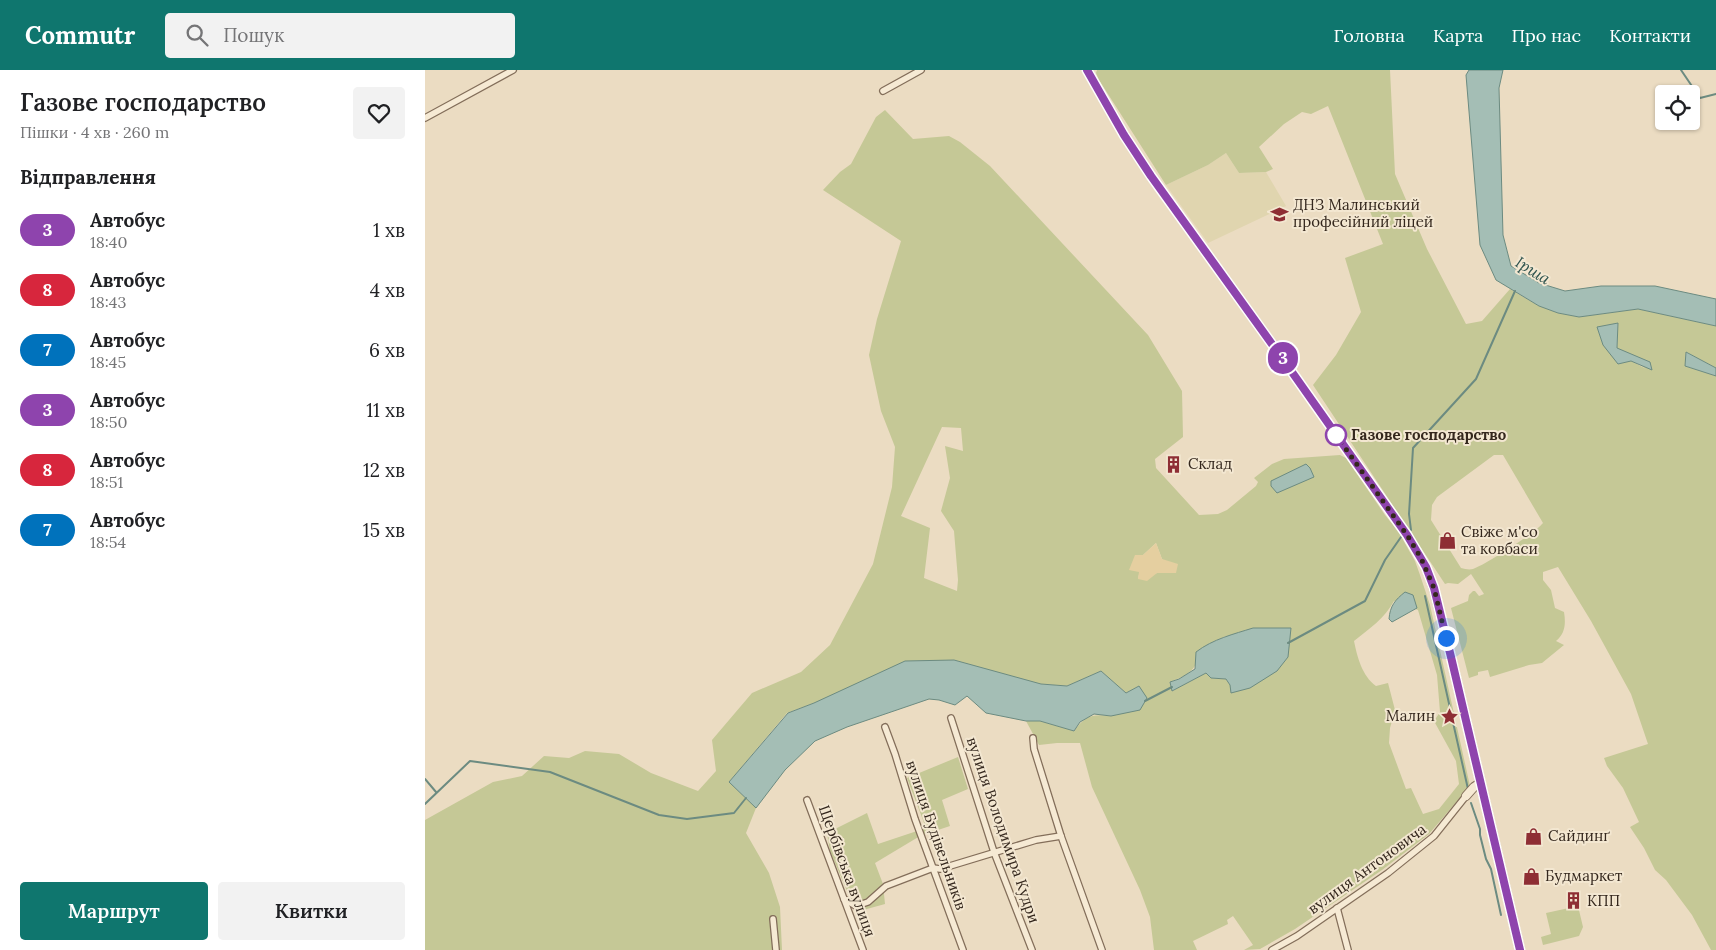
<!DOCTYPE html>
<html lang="uk">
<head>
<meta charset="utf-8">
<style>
  :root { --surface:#fff; --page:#f2f2f2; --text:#202124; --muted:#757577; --accent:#0f766e }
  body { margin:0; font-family:Lora,serif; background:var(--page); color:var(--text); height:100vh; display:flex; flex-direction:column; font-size:19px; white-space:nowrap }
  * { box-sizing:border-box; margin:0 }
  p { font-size:16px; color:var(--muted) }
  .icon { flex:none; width:28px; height:28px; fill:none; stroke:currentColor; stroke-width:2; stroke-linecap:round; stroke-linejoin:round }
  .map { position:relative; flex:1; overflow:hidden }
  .sheet { display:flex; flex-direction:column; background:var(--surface); width:425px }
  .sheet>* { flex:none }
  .badge { padding:0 10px; border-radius:16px; font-size:18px; line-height:32px }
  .tools { position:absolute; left:1230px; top:15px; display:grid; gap:10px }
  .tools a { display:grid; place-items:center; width:45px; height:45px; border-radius:5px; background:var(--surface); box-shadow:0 1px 4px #0004; font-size:25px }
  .you { position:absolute; width:25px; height:25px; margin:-12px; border:4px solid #fff; border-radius:50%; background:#1a73e8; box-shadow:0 0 0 8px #1a73e833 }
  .map>.badge { position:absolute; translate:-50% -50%; box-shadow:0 0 0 2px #fff }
  h2 { padding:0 20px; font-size:19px; line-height:45px }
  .round { display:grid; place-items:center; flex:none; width:52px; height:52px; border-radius:5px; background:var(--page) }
  .head { display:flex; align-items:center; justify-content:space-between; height:85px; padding:0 20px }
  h1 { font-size:24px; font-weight:600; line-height:38px }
  .cta { display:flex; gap:10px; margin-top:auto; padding:10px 20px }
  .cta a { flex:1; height:58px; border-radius:5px; background:var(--accent); color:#fff; font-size:20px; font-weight:600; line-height:58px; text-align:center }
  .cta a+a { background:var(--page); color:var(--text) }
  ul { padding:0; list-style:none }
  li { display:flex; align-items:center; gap:15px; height:60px; padding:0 20px }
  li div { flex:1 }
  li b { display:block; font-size:19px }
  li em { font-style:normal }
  li .badge { min-width:55px; font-weight:700; text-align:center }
  header { display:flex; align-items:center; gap:30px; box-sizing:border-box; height:70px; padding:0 25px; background:var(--accent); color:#fff }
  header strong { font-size:24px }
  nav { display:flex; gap:28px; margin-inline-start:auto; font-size:18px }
  .search { width:350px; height:45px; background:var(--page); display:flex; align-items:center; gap:12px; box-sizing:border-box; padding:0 18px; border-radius:5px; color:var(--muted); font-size:19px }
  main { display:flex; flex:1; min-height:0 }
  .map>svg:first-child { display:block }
</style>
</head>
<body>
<header>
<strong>Commutr</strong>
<div class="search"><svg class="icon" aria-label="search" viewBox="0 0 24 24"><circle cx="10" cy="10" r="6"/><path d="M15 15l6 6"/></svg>Пошук</div>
<nav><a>Головна</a><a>Карта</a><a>Про нас</a><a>Контакти</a></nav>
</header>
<main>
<section class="sheet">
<div class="head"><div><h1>Газове господарство</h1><p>Пішки · 4 хв · 260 m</p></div><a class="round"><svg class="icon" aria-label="heart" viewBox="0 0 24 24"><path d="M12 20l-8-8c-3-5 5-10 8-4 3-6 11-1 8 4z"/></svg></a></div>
<h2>Відправлення</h2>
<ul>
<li><span class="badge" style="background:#8e44ad;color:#fff">3</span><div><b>Автобус</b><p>18:40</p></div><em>1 хв</em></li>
<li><span class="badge" style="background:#d7263d;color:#fff">8</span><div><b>Автобус</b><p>18:43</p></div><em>4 хв</em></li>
<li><span class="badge" style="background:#0072bc;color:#fff">7</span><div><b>Автобус</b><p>18:45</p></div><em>6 хв</em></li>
<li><span class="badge" style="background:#8e44ad;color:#fff">3</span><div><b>Автобус</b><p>18:50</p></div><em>11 хв</em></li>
<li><span class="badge" style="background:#d7263d;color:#fff">8</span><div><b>Автобус</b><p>18:51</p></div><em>12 хв</em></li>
<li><span class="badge" style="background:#0072bc;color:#fff">7</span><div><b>Автобус</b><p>18:54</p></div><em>15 хв</em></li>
</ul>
<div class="cta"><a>Маршрут</a><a>Квитки</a></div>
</section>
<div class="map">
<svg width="1291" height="880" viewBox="0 0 1291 880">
  <rect width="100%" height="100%" fill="#ebdcc2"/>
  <path fill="#e0d5af" d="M801,83L814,103L841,102L861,136L783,173L741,115L783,95Z"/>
  <g fill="#c5c896" fill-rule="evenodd">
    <path d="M672,0H965L970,104L1002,179L1041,254L1057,251L1085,219L1114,236L1133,243L1154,247L1213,239L1291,256V298L1261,282L1260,296L1291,306V880H1286L1267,845L1241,810L1230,800L1219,778L1205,757L1214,752L1198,718L1182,696L1179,688L1223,674L1206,624L1166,551L1133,497L1118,502V510L1126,520L1130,538L1139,542C1141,554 1140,564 1131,571L1139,575L1117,593L1104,595L1065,607L1063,600L1053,602V605L1044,608L1026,538L1043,531L1044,525L1048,521H1050L1054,526L1059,524L1046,504L1033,514L1023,513L1020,514L888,315L911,285L936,242L920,188L958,174L903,36L886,44L877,42L859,54L834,77L848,99L841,102L814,103L801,83L783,95L741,115L674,10L671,3ZM1193,254L1192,278L1221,299L1178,275ZM1069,385H1078L1118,453C1110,463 1060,495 1048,499C1044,500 1040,499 1036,498L1006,450L1007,435L1012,427Z"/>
    <path d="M460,40L488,69L524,66L535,72L565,96L723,265L757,321L758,367L730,389L731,398L774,445L793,444L802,440L831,416L833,412L829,408L847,394L859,389L915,385L921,388L960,445L973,461L990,491L995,505L1005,535L1045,716L1004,764L957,800L870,859L835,879L819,880L828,875L808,846L802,850L803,854L768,871L772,880H729L725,847L715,820L667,717L655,673H632L614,675L601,651H615L649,661C661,645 667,644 686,646L714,616L701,623L676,601L642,616L616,614L389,633L362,643L304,712L331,738L321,763L344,803L355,837L357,880H0V750L68,712L97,706L119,686L144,688L160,681L194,684L226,703L273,721L291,701L287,670L327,623L376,602L405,575L448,494L467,417L470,377L456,341L444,285L452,249L476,171L398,120L415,102L426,94L451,47ZM517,357L536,358L538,381L520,376L525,408L516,441L529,461L533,510L532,521L499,508L505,458L476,446ZM731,473L737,489L751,503H732L713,509L718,485ZM969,531L993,540L1012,605L1015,642L1009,651L1031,691L1034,714L1014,739L998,744L986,718L981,719L964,673L965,658L970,640L963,613L951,616C937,606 932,586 929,571C944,559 960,548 969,531ZM801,566L805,615L801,609L786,608L781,603L747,621L745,612C769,603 770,598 780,576Z"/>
    <path d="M533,687L543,719L517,730L525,756L495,766L450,793L458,814L460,834L431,842L405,781L402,763L442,743L453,774L501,758L482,708Z"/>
    <path d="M1153,836L1158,857L1154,866L1118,875L1116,867L1126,864L1121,843Z"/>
  </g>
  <path fill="#e5cfa0" d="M731,473L737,489L753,494L751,503H732L722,511L713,509L714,502L704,500L710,485H718Z"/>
  <g fill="#a4beb5" stroke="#6c8b81">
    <path d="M1044,0H1078L1074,18L1078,165L1086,196L1114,213L1140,221L1176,216H1230L1291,229V256L1213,239L1154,247L1133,243L1114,236L1071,210L1055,175L1041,5Z"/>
    <path d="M1193,253L1192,278L1225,292L1227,300L1206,291L1193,294L1178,275L1172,257Z"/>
    <path d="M1261,282L1291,298V306L1260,296Z"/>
    <path d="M881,394L885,398L889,407L852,423L846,416V411Z"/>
    <path d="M980,522L988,525L992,538L967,552L964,549C965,536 970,530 980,522Z"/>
    <path d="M828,558H866L863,587L852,601L825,618L806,623L805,615L801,609L786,608L781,603L747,621L745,612L754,609L770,599L771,582C788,569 809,564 828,558Z"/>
    <path d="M529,590L616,614L642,616L676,601L701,623L714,616L722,628L715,640L686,646L669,644L655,652L649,661L615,651H601L561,643L542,626L530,635L514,630L504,629L422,657L390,671L360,700L331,738L304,712L363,643L389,633L480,591Z"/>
  </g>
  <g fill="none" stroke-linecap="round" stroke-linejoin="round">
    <g stroke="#6c8b81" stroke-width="2">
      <path d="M1256,0L1275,28L1291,24"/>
      <path d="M986,460L984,444L988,378L1051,309L1090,221"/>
      <path d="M1000,526L1025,638"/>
      <path d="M863,573L940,531L960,490L976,467"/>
      <path d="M720,631L747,617"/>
      <path d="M1027,648L1043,719"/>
      <path d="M0,709L11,722"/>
      <path d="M1046,733L1055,759V765L1061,789L1066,799L1076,845"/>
      <path d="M0,734L45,691L125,702L234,745L262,749L309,743L321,728"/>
    </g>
    <defs>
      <g id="minor">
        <path d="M458,21L496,0"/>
        <path d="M0,48L88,0"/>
        <path d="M526,648L569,782L607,880"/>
        <path d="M460,657L470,684L490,749L538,880"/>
        <path d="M608,668L609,679L636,766L677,880"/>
        <path d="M382,730L438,880"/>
        <path d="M419,829L431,836L443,832L461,816L508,798L515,799L611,770L636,766"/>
        <path d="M912,838L923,880"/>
        <path d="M348,849L351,880"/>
        <path d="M847,880L872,866L963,803L1009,766L1041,726"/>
      </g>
      <g id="tertiary">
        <path d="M662,0L699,65L726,106L862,295L982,465L1001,497L1009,519L1026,587L1095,880"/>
        <path d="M1041,726L1049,717L1055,713"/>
      </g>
    </defs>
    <use href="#minor" stroke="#836e5a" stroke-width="8"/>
    <use href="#tertiary" stroke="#836e5a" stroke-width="10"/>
    <use href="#minor" stroke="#f6ead4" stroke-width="5.5"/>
    <use href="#tertiary" stroke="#f6ead4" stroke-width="8"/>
  </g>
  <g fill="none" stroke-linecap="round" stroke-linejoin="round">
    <defs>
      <path id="line" d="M662,0L699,65L726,106L862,295L982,465L1001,497L1009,518L1026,587L1095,880"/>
    </defs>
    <use href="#line" stroke="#fff" stroke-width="11"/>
    <use href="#line" stroke="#8e44ad" stroke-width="8"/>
    <path stroke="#34271d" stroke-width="5" stroke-dasharray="0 9" d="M911,365L982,465L996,488L1009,518L1021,568"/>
  </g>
  <defs>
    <symbol id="university-bare" viewBox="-9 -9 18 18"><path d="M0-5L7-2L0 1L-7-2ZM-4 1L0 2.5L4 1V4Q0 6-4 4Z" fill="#8e2e34" stroke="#f3e7d1" stroke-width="2.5" paint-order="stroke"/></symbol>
    <symbol id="building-bare" viewBox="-9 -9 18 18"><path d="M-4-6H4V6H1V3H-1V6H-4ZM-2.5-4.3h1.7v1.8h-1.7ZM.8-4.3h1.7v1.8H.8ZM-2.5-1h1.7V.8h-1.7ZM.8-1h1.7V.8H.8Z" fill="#8e2e34" stroke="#f3e7d1" stroke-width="2.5" paint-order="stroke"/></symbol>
    <symbol id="shop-bare" viewBox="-9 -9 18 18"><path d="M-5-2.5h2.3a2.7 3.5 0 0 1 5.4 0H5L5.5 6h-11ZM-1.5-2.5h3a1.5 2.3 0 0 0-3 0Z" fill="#8e2e34" stroke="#f3e7d1" stroke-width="2.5" paint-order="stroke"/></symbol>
    <symbol id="sight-bare" viewBox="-9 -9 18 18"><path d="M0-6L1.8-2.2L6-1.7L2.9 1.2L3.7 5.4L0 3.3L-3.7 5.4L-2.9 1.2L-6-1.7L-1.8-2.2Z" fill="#8e2e34" stroke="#f3e7d1" stroke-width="2.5" paint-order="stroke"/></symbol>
  </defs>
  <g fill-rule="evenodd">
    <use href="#university-bare" x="842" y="132" width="25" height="25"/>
    <use href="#building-bare" x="736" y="382" width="25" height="25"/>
    <use href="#shop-bare" x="1010" y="458" width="25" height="25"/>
    <use href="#sight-bare" x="1012" y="634" width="25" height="25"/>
    <use href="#shop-bare" x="1096" y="754" width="25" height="25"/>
    <use href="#shop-bare" x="1094" y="794" width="25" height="25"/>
    <use href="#building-bare" x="1136" y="818" width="25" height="25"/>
  </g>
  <circle fill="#fff" stroke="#8e44ad" stroke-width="2.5" cx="911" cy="365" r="10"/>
  <g text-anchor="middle" stroke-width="4" stroke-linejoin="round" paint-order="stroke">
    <g font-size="15" fill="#34271d" stroke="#f3e7d1" text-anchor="start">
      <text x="868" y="140">ДНЗ Малинський<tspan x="868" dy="17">професійний ліцей</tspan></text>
      <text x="763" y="399">Склад</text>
      <text x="1036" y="467">Свіже м'со<tspan x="1036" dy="17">та ковбаси</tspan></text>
      <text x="1010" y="651" text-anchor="end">Малин</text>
      <text x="1123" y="771">Сайдинґ</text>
      <text x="1120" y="811">Будмаркет</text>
      <text x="1162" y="836">КПП</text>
    </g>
    <g font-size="15" font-weight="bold" fill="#34271d" stroke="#f3e7d1" text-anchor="start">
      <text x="926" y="370">Газове господарство</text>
    </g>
    <g font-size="15" fill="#34271d" stroke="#f3e7d1">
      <text transform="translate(578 760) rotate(71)" y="5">вулиця Володимира Кудри</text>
      <text transform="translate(511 765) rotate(71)" y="5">вулиця Будівельників</text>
      <text transform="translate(942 799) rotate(-36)" y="5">вулиця Антоновича</text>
      <text transform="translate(422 801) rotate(70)" y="5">Щербівська вулиця</text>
    </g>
    <g font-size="16" font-style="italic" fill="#2e534e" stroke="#f3e7d1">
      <text transform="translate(1108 200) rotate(32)" y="6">Ірша</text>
    </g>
  </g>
</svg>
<div class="tools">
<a><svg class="icon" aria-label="locate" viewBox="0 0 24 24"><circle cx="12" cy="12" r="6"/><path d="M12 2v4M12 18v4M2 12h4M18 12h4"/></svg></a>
</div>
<div class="you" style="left:1021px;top:568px"></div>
<b class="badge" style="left:858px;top:288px;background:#8e44ad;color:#fff">3</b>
</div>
</main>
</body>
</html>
